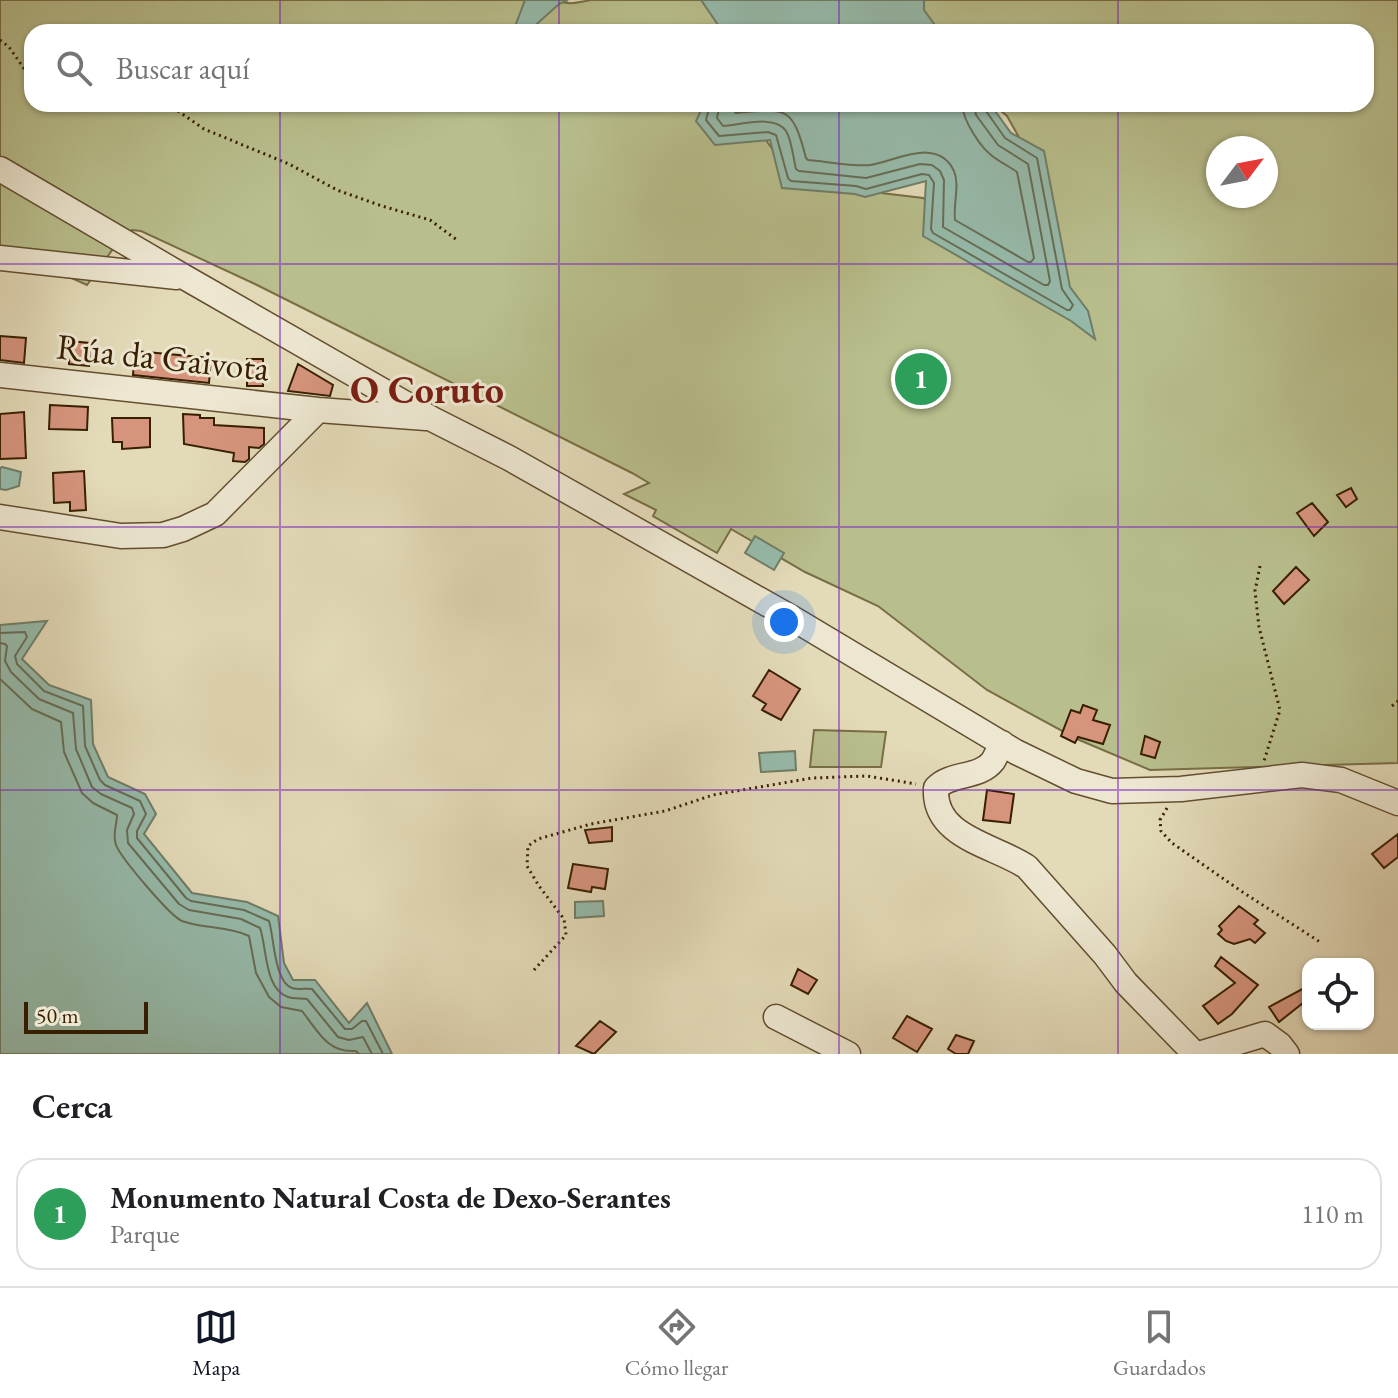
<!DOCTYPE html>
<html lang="es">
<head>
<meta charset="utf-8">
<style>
  :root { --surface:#fff; --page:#f2f2f2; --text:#202124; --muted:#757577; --line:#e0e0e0; --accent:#111827 }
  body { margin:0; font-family:"EB Garamond",serif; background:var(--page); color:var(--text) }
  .controls { position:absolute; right:24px; bottom:24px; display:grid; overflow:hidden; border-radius:16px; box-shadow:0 2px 6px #0004 }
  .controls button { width:72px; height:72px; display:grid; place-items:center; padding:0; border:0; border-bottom:2px solid var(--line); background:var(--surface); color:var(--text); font:40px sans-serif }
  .compass { position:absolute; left:1206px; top:136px; width:72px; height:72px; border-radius:50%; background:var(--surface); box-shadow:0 2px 6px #0004; rotate:58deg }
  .scale { position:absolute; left:24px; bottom:20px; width:124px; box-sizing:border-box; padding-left:8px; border:4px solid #381f01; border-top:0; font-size:22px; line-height:28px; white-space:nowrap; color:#381f01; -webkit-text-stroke:6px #ede7d1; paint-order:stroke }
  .you { position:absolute; left:784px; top:622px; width:28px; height:28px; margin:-20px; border:6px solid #fff; border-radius:50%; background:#1a73e8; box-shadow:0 0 0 12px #1a73e833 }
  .badge { display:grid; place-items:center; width:52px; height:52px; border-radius:50%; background:var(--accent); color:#fff; font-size:26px; font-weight:700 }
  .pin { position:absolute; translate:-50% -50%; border:4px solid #fff; box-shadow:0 2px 8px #0006 }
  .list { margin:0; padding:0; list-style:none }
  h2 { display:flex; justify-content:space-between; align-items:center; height:104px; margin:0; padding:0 32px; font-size:34px }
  h2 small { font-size:26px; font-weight:400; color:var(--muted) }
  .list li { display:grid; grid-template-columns:52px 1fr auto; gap:24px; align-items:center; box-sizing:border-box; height:112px; margin:0 16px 16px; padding:0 16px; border:2px solid var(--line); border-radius:24px }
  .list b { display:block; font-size:30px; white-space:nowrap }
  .list p { margin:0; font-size:26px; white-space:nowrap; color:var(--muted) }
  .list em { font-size:26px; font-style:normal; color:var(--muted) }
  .icon { flex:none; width:44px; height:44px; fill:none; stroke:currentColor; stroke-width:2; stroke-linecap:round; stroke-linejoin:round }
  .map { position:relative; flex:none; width:1398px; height:1054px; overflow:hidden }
  .search { position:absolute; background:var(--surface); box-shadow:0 2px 6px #0004; left:24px; right:24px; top:24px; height:88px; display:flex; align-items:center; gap:20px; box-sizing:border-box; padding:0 28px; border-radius:24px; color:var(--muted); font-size:30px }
  .sheet { height:232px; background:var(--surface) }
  nav { display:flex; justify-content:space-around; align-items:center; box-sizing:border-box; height:112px; border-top:2px solid var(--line); background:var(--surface); font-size:22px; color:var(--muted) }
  nav a { display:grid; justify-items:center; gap:4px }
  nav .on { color:var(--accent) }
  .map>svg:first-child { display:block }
  .green { fill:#b8be8c; stroke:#786e46; stroke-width:2; fill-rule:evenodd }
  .water { fill:#96bbab; stroke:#707d67; stroke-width:2 }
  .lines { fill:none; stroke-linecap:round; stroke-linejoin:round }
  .shore { stroke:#676d56; stroke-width:2 }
  .building { fill:#d6947d; stroke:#381f01; stroke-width:2 }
  .minor-casing { stroke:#634e2f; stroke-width:27 }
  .path { stroke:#381f01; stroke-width:3; stroke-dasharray:2 4; stroke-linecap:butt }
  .minor { stroke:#ede7d1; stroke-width:24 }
  .grid { fill:none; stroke:#7b2cbf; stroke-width:2; stroke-opacity:0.55 }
  .labels { text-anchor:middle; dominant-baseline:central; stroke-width:6; stroke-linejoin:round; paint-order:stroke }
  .street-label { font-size:36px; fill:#381f01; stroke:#ede7d1 }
  .neighbourhood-label { font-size:38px; font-weight:bold; fill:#7a1f14; stroke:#ede7d1 }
</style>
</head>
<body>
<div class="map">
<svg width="1398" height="1054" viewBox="0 0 1398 1054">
  <rect width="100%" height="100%" fill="#e3dab8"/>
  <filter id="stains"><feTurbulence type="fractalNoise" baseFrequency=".0025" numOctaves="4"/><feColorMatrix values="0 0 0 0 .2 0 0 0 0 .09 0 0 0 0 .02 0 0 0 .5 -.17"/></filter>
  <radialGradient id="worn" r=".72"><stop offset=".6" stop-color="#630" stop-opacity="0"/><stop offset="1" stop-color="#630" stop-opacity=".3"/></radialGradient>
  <path class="green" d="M0,0H558C569,6 579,2 591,0H711L732,32H32V104H751L754,124L793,177L839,188L923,198L969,237L1042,178L1007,116L993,104H1366V32H939L930,19L898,0H1398V763L1150,770L1077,739L987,690L878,606L805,572L731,529L717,553L653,516L656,510L624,494L649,483L632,473L255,284L141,231L132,230L123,235L87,285L0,246ZM1218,148H1266V196H1218Z
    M814,730L886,732L881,767H810Z"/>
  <path class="water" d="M525,0H568L559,4L529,31L513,32Z
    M701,0H924V10L940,32H723Z
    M704,104H990L1011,133L1044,151L1070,287L1088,311L1095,339L1071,321L923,236L926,181L865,197L855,194L782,188L770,140L715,145L696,121Z
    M2,467L21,472L19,486L6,490L0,489V468Z
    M755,536L784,553L774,570L745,553Z
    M47,621L22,659L49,685L91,700L93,744L108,777L145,794L156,814L144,834L192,893L247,902L278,916L284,963L293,980H315L349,1023L367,1003L392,1054H0V625Z
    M795,751L796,770L761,772L759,753Z
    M603,901L604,916L575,918V902Z"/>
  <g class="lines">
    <path class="shore" d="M710,104L706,120L719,136L768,132L776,135L788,178L791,181L856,186L866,189L922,174L929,175L934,183L931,229L933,233L1067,310H1070L1073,305L1062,289L1037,158L1005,138L986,111L985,104
      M720,104L717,118L723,126C740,125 775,114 786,131C792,141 793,157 796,169L799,171L866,178L920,164L932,165L940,171L944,180L943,227L1044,285H1048L1050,281L1028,164L998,145L976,115L974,104
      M732,104L733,110L736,113C786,109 792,104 806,158L808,160C823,161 857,167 870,165C896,161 938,136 954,171C960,186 953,204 955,220L1028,262H1031L1034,258L1017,172C1010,167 1002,163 995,158C981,149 963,121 962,104
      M0,633L25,632L27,637L15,656L17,664L44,691L83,706L85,746L100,780L105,785L140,801L146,814L137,831V838L186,898L191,901L244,910L269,921C274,936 274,982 292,988C298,990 306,988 312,989L345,1029H352L362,1021H366L383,1054
      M0,643L5,644L7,646L5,661L11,672L39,699L73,713L76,749L92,787L101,794L132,808L134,814L127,830L128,843L179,904L189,910L241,919L260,928C267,947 264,989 288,997C294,999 301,998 307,999L338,1037L349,1040L363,1037L372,1054
      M0,679L32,709L61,722L64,752L82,793L93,803L117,815C117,825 112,834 116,845C121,858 170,916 182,921C204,929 228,926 249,936L256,973L269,997L281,1007L302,1011C318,1031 327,1053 356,1051L359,1054"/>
  </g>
  <path class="building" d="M0,336L26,338L24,363L0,360Z
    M69,341L90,343L89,366L69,364Z
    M135,351L211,358L209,383L133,375Z
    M247,359H263V386H247Z
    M298,364L333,385L330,396L288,391Z
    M50,405L88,407L87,430L49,429Z
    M24,412L26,458L0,459V414Z
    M183,414L200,415V418H214V425L264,428V444L259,448L249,447V459L245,462L233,461L234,453L184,444Z
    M112,418H150V447L122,449V442H113Z
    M84,471L86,510L70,511V502L54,503L53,473Z
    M1351,488L1357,499L1346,507L1337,495Z
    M1312,503L1328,522L1314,536L1297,513Z
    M1296,567L1309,580L1284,604L1273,591Z
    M769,670L800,689L781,720L762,710L766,704L753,696Z
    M1083,705L1097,710L1093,720L1110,725L1103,744L1078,737L1075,743L1061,736L1071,710L1080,713Z
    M1145,736L1160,742L1155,758L1141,754Z
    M987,790L1014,794L1010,823L983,820Z
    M612,827V841L589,843L585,830Z
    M1398,834V857L1384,868L1372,854Z
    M573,864L608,869L605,889L592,887L591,892L568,888Z
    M1239,906L1258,920L1254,924L1265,933L1255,943L1250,939L1234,944L1226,941L1218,934L1222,930L1219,926Z
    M1221,957L1258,985L1232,1014L1218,1024L1203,1006L1235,983L1215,966Z
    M798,969L817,980L808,994L791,985Z
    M1308,986V999L1279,1022L1269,1007Z
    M907,1016L932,1029L917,1052L893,1038Z
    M600,1021L616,1032L594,1054L576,1046Z
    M956,1035L974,1041L968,1054H956L948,1049Z"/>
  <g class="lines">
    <g class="minor-casing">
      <path id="minor" d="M0,169L186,278L432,419L509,458L792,618L1016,752L1076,781L1112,791L1181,789L1302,775L1341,780L1398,803
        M0,258L177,277
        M0,375L318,410L426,418
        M0,517L121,536L163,535L183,529L215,514L318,410
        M1002,743C999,749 996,756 993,761C979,779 951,772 936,788C933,838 995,845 1027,867L1105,955L1126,983L1195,1054
        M776,1017L848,1054
        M1199,1054L1265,1034L1280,1045L1287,1054"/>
    </g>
    <path class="path" d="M0,40L9,47L32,80
      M168,104L204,129L289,164L337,190L382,206L430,220L457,240
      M1260,566L1255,591L1259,627L1280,710L1264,761
      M1392,706L1398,701
      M1167,808L1160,820L1161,831L1172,843L1241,891L1320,942
      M534,970L566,935L564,919L539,886L527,866L528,846L538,839L591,824L665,811L713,795L812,778L867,776L916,784"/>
    <use href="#minor" class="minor"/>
  </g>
  <path class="grid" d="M280,0V32M559,0V32M839,0V32M1118,0V32M280,104V1054M559,104V1054M839,104V1054M1118,104V1054M0,264H1398M0,527H1398M0,790H1398"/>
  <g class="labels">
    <g class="street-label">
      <text transform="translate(163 357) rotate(6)">Rúa da Gaivota</text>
    </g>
    <g class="neighbourhood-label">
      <text x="427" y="389">O Coruto</text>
    </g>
  </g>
  <rect width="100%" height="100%" filter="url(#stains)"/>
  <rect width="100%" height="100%" fill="url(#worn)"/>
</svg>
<div class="controls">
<button><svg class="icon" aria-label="locate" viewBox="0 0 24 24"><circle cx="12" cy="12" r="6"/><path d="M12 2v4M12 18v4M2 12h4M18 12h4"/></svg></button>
</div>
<svg class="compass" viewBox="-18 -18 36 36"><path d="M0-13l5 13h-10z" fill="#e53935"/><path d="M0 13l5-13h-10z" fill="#757577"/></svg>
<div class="scale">50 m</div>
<div class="you"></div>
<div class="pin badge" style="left:921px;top:379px;background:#2e9e5b">1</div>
<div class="search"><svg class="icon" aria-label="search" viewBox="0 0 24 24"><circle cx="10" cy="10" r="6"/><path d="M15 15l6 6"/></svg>Buscar aquí</div>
</div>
<section class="sheet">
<h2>Cerca<small></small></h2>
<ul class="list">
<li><span class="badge" style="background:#2e9e5b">1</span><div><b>Monumento Natural Costa de Dexo-Serantes</b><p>Parque</p></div><em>110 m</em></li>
</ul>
</section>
<nav>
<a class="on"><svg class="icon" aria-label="map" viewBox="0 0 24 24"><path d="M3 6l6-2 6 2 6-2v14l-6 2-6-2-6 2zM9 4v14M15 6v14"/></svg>Mapa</a>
<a><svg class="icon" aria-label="directions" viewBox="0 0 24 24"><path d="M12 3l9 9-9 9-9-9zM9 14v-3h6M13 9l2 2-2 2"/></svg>Cómo llegar</a>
<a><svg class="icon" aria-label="saved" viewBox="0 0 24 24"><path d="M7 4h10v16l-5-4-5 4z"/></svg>Guardados</a>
</nav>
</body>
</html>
